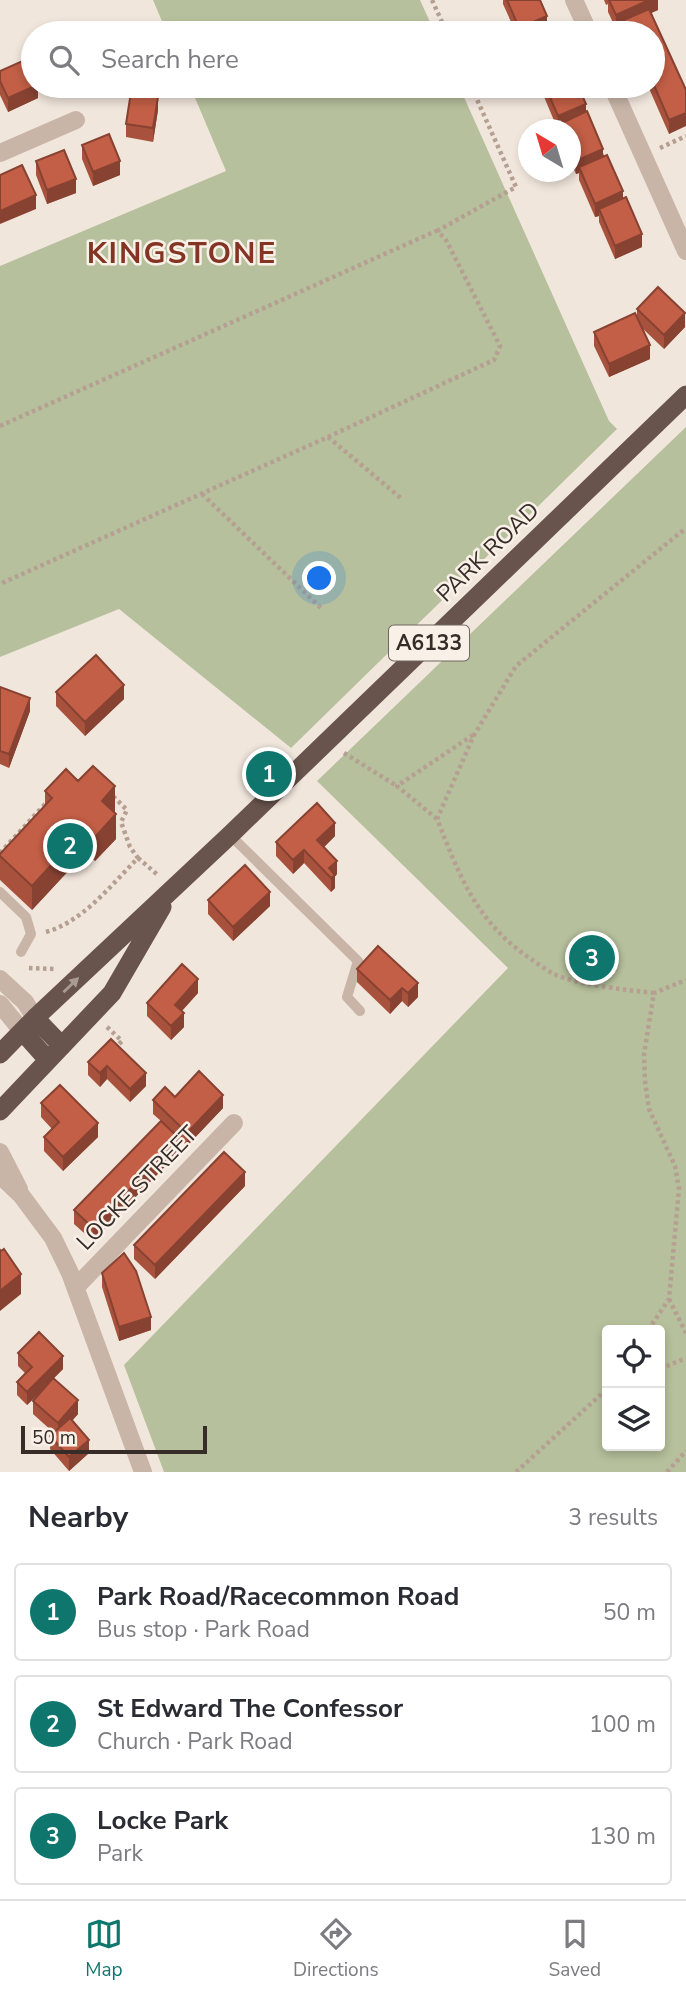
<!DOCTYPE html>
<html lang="en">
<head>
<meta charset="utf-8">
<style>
  :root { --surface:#fff; --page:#f7f7f7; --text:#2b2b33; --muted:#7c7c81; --line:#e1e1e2; --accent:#0f766e }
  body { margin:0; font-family:"Nunito Sans",sans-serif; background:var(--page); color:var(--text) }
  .controls { position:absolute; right:21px; bottom:21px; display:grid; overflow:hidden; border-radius:7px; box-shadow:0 4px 10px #0003 }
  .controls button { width:63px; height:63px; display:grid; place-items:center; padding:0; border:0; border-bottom:2px solid var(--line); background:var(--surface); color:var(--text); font:35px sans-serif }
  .compass { position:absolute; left:518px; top:119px; width:63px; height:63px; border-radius:50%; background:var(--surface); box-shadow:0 4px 10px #0003; rotate:322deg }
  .scale { position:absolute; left:21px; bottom:18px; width:186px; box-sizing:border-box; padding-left:7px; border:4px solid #362c28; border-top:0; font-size:19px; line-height:24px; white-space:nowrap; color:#362c28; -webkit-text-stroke:5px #f9f0e8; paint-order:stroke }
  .you { position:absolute; left:320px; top:579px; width:24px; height:24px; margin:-18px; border:5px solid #fff; border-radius:50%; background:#1a73e8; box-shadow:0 0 0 10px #1a73e833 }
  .badge { display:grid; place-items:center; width:46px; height:46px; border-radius:50%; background:var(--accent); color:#fff; font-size:23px; font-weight:700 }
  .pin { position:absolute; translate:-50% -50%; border:4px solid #fff; box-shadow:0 2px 7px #0006 }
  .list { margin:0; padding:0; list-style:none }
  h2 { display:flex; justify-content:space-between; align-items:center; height:91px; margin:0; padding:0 28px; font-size:30px }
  h2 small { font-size:23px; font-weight:400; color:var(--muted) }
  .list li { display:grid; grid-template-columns:46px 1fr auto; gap:21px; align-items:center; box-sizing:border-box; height:98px; margin:0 14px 14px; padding:0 14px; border:2px solid var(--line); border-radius:7px }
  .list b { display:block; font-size:26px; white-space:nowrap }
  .list p { margin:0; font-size:23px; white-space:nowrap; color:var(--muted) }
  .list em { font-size:23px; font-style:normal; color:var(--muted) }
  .icon { flex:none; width:38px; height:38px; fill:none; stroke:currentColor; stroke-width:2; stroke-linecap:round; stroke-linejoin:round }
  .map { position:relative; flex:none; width:686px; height:1472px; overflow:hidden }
  .search { position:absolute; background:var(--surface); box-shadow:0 4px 10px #0003; left:21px; right:21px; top:21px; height:77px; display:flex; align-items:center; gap:18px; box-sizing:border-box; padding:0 24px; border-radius:38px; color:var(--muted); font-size:26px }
  .sheet { height:427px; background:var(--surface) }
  nav { display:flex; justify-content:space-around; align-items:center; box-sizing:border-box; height:98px; border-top:2px solid var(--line); background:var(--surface); font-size:19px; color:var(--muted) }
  nav a { display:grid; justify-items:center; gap:4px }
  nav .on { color:var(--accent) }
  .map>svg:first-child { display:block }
  .green { fill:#b6c09c; fill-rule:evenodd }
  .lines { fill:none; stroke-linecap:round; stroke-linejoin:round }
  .path { stroke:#b59f92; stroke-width:4.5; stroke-dasharray:3.5 3.5; stroke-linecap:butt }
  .service { stroke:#c9b5a8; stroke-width:10 }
  .minor { stroke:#c9b5a8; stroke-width:18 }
  .tertiary { stroke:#c9b5a8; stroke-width:18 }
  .trunk { stroke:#68544c; stroke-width:19 }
  .wall { fill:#a8523d }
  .shaded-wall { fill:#884232 }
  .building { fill:#c35f47; stroke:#884232; stroke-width:2 }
  .oneway { fill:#a99a92 }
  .labels { text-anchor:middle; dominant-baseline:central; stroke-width:5; stroke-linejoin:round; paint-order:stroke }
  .shield { fill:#f9f0e8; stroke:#706762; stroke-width:2 }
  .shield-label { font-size:21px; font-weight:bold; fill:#362c28 }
  .street-label { font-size:23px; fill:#362c28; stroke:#f9f0e8 }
  .district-label { font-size:30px; font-weight:bold; letter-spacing:2px; fill:#833422; stroke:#f9f0e8 }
</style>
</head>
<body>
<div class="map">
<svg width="686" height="1472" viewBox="0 0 686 1472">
  <rect width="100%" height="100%" fill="#f1e6dc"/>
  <path class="green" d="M153,0H420L435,33H167Z
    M190,86H459L609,421L617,429L291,748L119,609L0,657V266L226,171Z
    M686,427V1472H164L124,1365L508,968L317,781ZM607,1330H660V1446H607Z"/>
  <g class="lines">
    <path class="path" d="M432,0L447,33
      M660,148L686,136
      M437,231L516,187L471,86
      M0,426L436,231L445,238L500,346L494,360L328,437L0,584
      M328,437L402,499
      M202,494L322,609
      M344,753L397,786
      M437,819L397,786L473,735
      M0,853L47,802
      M138,858L159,876
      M46,932C84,921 111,885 138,858L130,847L121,822L127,810L113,796
      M29,968L55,969
      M654,993C627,990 577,985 554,974C546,970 538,964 531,959C477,923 460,877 437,819L474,735L516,666L686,528
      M107,1027L122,1041L115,1048
      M669,1299L686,1333
      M648,1330L669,1299L679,1189L675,1166L649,1109L645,1081L644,1054L654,993L686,980
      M660,1369L686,1358
      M516,1472L607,1389
      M667,1472L686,1451"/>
    <path class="service" d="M230,835L358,961L347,997L360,1011
      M0,892L26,917L31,934L21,952"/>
    <path class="minor" d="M574,0L589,33
      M612,86L686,251
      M0,153L76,120
      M0,1152L19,1189
      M0,1175L21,1195L53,1238L70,1273L143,1472
      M76,1287L234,1123"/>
    <path class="tertiary" d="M0,979L25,1002L35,1018
      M0,1004L22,1031"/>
    <path class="trunk" d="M35,1018L62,1046
      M22,1031L48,1060
      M0,1054L35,1018L230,835L686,395
      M0,1111L112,993L162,907"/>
  </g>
  <path class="wall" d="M503,0H540L547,25L554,33H516L503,4Z
    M604,0H658V10L651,13L686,90L669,134L648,86H653V33H624V25L616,29L608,12V4L606,5Z
    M0,71L38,86V98L8,112L0,95Z
    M542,86H578L586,112L642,247L615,259L599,222V216L595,217L579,180V173L576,174L570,161V130H558L542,92Z
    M158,110L153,142L126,137V124Z
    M82,145L120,175L93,186L82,159Z
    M36,161L76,193L47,204L36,175Z
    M637,309L685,327L664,349L641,327L650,359L609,377L594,346V332L637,317Z
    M0,687L30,711L9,768L0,764Z
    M56,692L124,699L85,736L56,706Z
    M78,781L115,811L114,812L116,839L95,861L85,853L32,910L0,880V854L45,806V791Z
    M335,836L324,847L337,874L335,876V888L331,892L304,863L293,874L276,856V842Z
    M208,900L270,906L233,941L208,914Z
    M378,946L418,997L408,1007L402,1001L390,1014L357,982V969Z
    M198,993L182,1011L184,1027L171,1040L147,1016V1003Z
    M111,1039L146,1086L130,1102L107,1079L100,1087L88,1075V1062Z
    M175,1097L223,1108L187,1146L179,1138V1152L93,1241L74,1224V1210L161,1121L153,1114V1100Z
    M41,1103L98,1137L63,1171L44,1151V1137L52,1129L41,1117Z
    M245,1186L155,1279L134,1259V1245Z
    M102,1273L151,1330L119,1341L102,1287Z
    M18,1353L63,1369L54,1378L78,1414L72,1421L89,1453L69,1471L50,1449V1436L53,1432L33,1414V1401L44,1389L27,1405L17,1395V1382L25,1373L18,1366Z"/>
  <path class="shaded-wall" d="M649,0H658V10L626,24L624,20V25L616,29V15Z
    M547,16V29L538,33H519V28Z
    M35,86H38V98L8,112V98Z
    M158,97V110L153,142V128Z
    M586,104V117L560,124V129L558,130V116Z
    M686,113V126L669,134V120Z
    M603,149V162L579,167V173L576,174V161Z
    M120,161V175L93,186V172Z
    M76,179V193L47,204V190Z
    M623,191V205L599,209V216L595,217V204Z
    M36,195V209L0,224V211Z
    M642,234V247L615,259V246Z
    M685,313V327L664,349V335Z
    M650,345V359L609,377V364Z
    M124,685V699L85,736V722Z
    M30,698V711L9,768V754Z
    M115,786V811L102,825V801Z
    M116,814V839L95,861V837Z
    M335,823V836L317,854V840Z
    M85,828V853L32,910V886Z
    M304,850V863L293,874V860Z
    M337,861V874L335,876V888L331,892V878L329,868Z
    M270,892V906L233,941V927Z
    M198,979V993L175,1018V1005Z
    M418,983V997L408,1007V993Z
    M402,988V1001L390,1014V1000Z
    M184,1013V1027L171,1040V1026Z
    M107,1066V1079L100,1087V1073Z
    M146,1073V1086L130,1102V1089Z
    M223,1095V1108L187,1146V1133Z
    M98,1123V1137L63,1171V1157Z
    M179,1138V1152L93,1241V1228Z
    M245,1172V1186L155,1279V1265Z
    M21,1274V1294L0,1311V1291Z
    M151,1317V1330L119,1341V1327Z
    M63,1356V1369L27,1405V1392Z
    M78,1400V1414L58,1436V1423Z
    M89,1440V1453L69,1471V1457Z"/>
  <path class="building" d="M507,0H540L547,16L519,28Z
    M609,0H649L616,15Z
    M649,9L686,90V113L669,120L653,83V33H630L624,20Z
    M550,23L554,33H527Z
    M111,28L118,33H107Z
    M27,59L33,73V86H35L8,98L0,81V71Z
    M545,86H578L586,104L558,116Z
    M131,92L158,97L153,128L126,124Z
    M587,111L603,149L576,161L570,148V130H563L560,124Z
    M109,134L120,161L93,172L82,145Z
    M64,150L76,179L47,190L36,161Z
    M607,155L623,191L595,204L579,167Z
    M22,165L36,195L0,211V175Z
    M626,197L642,234L615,246L599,209Z
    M658,287L685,313L664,335L637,309Z
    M635,313L650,345L609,364L594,332Z
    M96,655L124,685L85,722L56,692Z
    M0,687L30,698L9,754L0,751Z
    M93,766L115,786L102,801L116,814L95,837L85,828L32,886L0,856V854L52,798L45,791L66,769L78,781Z
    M317,803L335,823L317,840L337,861L329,868L335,875L331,878L304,850L293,860L276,842Z
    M245,865L270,892L233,927L208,900Z
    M378,946L418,983L408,993L402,988L390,1000L357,969Z
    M182,964L198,979L175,1005L184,1013L171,1026L147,1003Z
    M111,1039L146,1073L130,1089L107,1066L100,1073L88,1062Z
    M199,1071L223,1095L187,1133L153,1100L165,1087L175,1097Z
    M60,1085L98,1123L63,1157L44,1137L59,1122L41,1103Z
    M161,1121L179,1138L93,1228L74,1210Z
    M224,1152L245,1172L155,1265L134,1245Z
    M4,1249L21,1274L0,1291V1250L1,1251Z
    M124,1253L136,1271L151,1317L119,1327L102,1273Z
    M39,1332L63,1356L27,1392L17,1382L32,1367L18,1353Z
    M53,1378L78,1400L58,1423L33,1401Z
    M70,1418L89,1440L69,1457L50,1436Z"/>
  <defs><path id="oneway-solid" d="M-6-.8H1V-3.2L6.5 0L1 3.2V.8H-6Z" transform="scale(1.75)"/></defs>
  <use class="oneway" href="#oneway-solid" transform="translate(71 985) rotate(-44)"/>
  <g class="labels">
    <rect class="shield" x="389" y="625.5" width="80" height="35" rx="5"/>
    <g class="shield-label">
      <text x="429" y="643">A6133</text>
    </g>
    <g class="street-label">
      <text transform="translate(488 552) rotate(-44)">PARK ROAD</text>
      <text transform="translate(137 1188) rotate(-46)">LOCKE STREET</text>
    </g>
    <g class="district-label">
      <text x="182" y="253">KINGSTONE</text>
    </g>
  </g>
</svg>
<div class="controls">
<button><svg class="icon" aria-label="locate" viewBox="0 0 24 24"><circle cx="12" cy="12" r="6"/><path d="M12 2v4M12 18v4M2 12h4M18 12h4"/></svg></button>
<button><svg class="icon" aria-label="layers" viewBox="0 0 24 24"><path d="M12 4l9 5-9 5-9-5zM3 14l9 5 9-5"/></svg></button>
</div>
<svg class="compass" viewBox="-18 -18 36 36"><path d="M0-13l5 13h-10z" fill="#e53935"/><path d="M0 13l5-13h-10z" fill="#7c7c81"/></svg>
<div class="scale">50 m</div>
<div class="you"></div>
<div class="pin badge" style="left:269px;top:774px">1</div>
<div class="pin badge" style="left:70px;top:846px">2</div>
<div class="pin badge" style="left:592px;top:958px">3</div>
<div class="search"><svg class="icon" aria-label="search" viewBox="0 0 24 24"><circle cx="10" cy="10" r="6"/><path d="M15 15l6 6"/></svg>Search here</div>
</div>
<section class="sheet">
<h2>Nearby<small>3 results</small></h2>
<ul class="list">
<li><span class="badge">1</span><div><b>Park Road/Racecommon Road</b><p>Bus stop · Park Road</p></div><em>50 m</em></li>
<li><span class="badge">2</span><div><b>St Edward The Confessor</b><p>Church · Park Road</p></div><em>100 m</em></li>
<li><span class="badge">3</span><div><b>Locke Park</b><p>Park</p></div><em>130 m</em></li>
</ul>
</section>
<nav>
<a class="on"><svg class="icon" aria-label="map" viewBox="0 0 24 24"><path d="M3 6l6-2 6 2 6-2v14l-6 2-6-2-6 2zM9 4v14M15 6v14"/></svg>Map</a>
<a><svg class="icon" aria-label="directions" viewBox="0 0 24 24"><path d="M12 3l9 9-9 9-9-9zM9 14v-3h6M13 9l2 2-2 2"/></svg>Directions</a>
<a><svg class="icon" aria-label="saved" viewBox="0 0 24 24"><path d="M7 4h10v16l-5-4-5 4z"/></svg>Saved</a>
</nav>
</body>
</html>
